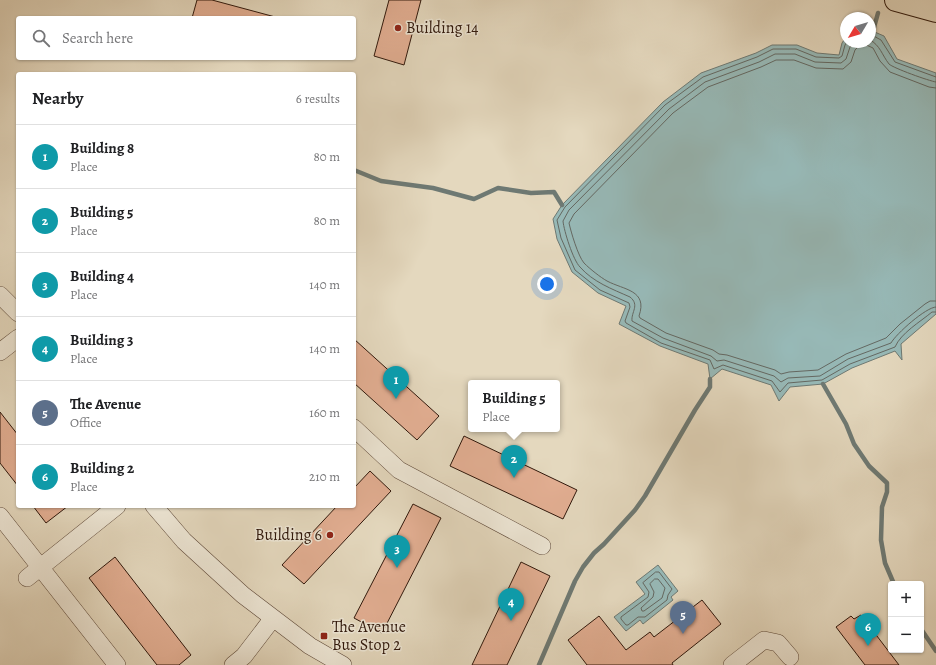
<!DOCTYPE html>
<html lang="en">
<head>
<meta charset="utf-8">
<style>
  :root { --surface:#fff; --page:#f2f2f2; --text:#202124; --muted:#757577; --line:#e0e0e0; --accent:#2563eb }
  body { margin:0; font-family:Alegreya,serif; background:var(--page); color:var(--text) }
  .controls { position:absolute; right:12px; bottom:12px; display:grid; overflow:hidden; border-radius:4px; box-shadow:0 1px 3px #0004 }
  .controls button { width:36px; height:36px; display:grid; place-items:center; padding:0; border:0; border-bottom:1px solid var(--line); background:var(--surface); color:var(--text); font:20px sans-serif }
  .compass { position:absolute; left:840px; top:12px; width:36px; height:36px; border-radius:50%; background:var(--surface); box-shadow:0 1px 3px #0004; rotate:232deg }
  .you { position:absolute; left:547px; top:284px; width:14px; height:14px; margin:-10px; border:3px solid #fff; border-radius:50%; background:#1a73e8; box-shadow:0 0 0 6px #1a73e833 }
  .badge { display:grid; place-items:center; width:26px; height:26px; border-radius:50%; background:var(--accent); color:#fff; font-size:13px; font-weight:700 }
  .pin { position:absolute; translate:-50% -33px; filter:drop-shadow(0 1px 2px #0008) }
  .pin::after { content:''; position:absolute; top:21px; width:14px; height:12px; background:inherit; clip-path:polygon(0 0,100% 0,50% 100%) }
  .popup { position:absolute; left:468px; top:380px; width:92px; height:52px; box-sizing:border-box; display:grid; place-content:center; border-radius:4px; background:var(--surface); filter:drop-shadow(0 1px 3px #0005); font-size:13px; white-space:nowrap; color:var(--muted) }
  .popup b { font-size:15px; color:var(--text) }
  .popup::after { content:''; position:absolute; left:50%; top:100%; margin-left:-8px; border:8px solid transparent; border-top-color:var(--surface) }
  .list { margin:0; padding:0; list-style:none }
  h2 { display:flex; justify-content:space-between; align-items:center; height:52px; margin:0; padding:0 16px; font-size:17px }
  h2 small { font-size:13px; font-weight:400; color:var(--muted) }
  .list li { display:grid; grid-template-columns:26px 1fr auto; gap:12px; align-items:center; box-sizing:border-box; height:64px; padding:0 16px; border-top:1px solid var(--line) }
  .list b { display:block; font-size:15px; white-space:nowrap }
  .list p { margin:0; font-size:13px; white-space:nowrap; color:var(--muted) }
  .list em { font-size:13px; font-style:normal; color:var(--muted) }
  .icon { flex:none; width:22px; height:22px; fill:none; stroke:currentColor; stroke-width:2; stroke-linecap:round; stroke-linejoin:round }
  .map { position:relative; flex:none; width:936px; height:665px; overflow:hidden }
  .search { position:absolute; background:var(--surface); box-shadow:0 1px 3px #0004; left:16px; top:16px; width:340px; height:44px; display:flex; align-items:center; gap:10px; box-sizing:border-box; padding:0 14px; border-radius:4px; color:var(--muted); font-size:15px }
  .panel { position:absolute; background:var(--surface); box-shadow:0 1px 3px #0004; left:16px; top:72px; width:340px; height:436px; border-radius:4px }
  .map>svg:first-child { display:block }
  .water { fill:#97b9b7; stroke:#6e7973 }
  .lines { fill:none; stroke-linecap:round; stroke-linejoin:round }
  .shore { stroke:#646862; stroke-width:1 }
  .stream { stroke:#6e7973; stroke-width:4.5 }
  .building { fill:#e2ae92; stroke:#30180c }
  .minor-casing { stroke:#5d4838; stroke-width:18 }
  .major-casing { stroke:#30180c; stroke-width:24 }
  .minor { stroke:#ede6d5; stroke-width:17 }
  .major { stroke:#e4d8be; stroke-width:22 }
  .poi-dot { fill:#8f2418; stroke:#ede6d5; stroke-width:1.5 }
  .labels { text-anchor:middle; dominant-baseline:central; stroke-width:3; stroke-linejoin:round; paint-order:stroke }
  .poi-label { font-size:16px; fill:#30180c; stroke:#ede6d5; text-anchor:start }
</style>
</head>
<body>
<div class="map">
<svg width="936" height="665" viewBox="0 0 936 665">
  <rect width="100%" height="100%" fill="#e4d8be"/>
  <filter id="stains"><feTurbulence type="fractalNoise" baseFrequency=".005" numOctaves="4"/><feColorMatrix values="0 0 0 0 .2 0 0 0 0 .09 0 0 0 0 .02 0 0 0 .5 -.17"/></filter>
  <radialGradient id="worn" r=".72"><stop offset=".6" stop-color="#630" stop-opacity="0"/><stop offset="1" stop-color="#630" stop-opacity=".3"/></radialGradient>
  <path class="water" d="M870,30L884,36L897,59L936,73V314L901,344L902,360L895,351L852,368L823,384L790,387L779,401L771,385L722,369L710,379L708,364L660,346L619,324L626,306L598,293L572,272L557,239L553,219L562,205L663,102L701,73L756,53L772,45H797L817,53L839,55L842,43L846,37V42H870Z
    M658,565L678,591L671,597L673,600L643,624L640,620L626,631L614,617L645,594L636,582Z"/>
  <g class="lines">
    <path class="shore" d="M870,34L881,40L895,62L936,77
      M870,40C880,45 882,55 889,64C893,68 929,81 936,82
      M847,42L845,45L842,56L839,58L816,57L796,49H773L757,57L703,77L665,105L565,207L557,220L561,238L575,270L600,290L629,303L630,307L625,321L626,323L661,343L710,360L714,369L723,365L772,381L780,392L788,383L822,380L850,364L895,347C901,333 920,322 932,312H936
      M854,42L850,47L846,59L841,63L815,62L795,54H775L759,62L705,82L669,109L569,210L563,221C564,231 573,260 580,267C593,282 612,289 630,297C640,305 631,312 632,321L663,338L711,356L717,361L724,360L774,376L781,382L788,378L820,376L848,359L891,343C896,334 926,307 936,307
      M936,88L929,87L890,72L880,61L873,48L862,43L855,50L851,62L843,69L816,68L794,60H776L761,67L708,87L673,113L574,214L569,223C571,232 578,256 584,263C590,269 600,277 607,281C624,290 648,290 639,316L640,318L666,333L713,350L719,354L727,355L775,370L781,374L789,372L818,370L846,354L886,338L900,324L925,304L930,301H936
      M656,572H659L672,589L668,595L667,600L645,617H638L628,625H626L621,619V617L648,597L649,592L643,583Z
      M655,579H658L665,588L662,598L644,611H642L641,608L653,597L654,592L650,584Z"/>
    <path class="stream" d="M873,31L878,13
      M354,170L381,181L433,188L474,199L498,188L531,193L554,192L562,205
      M823,384L846,424L854,444L869,466L887,483V492L882,507L881,540L885,563L894,584
      M921,629L936,651
      M539,665L575,581L583,567L594,553L604,544L635,510L645,496L695,410L710,387V379"/>
  </g>
  <path class="building" d="M197,0H212L279,18H192Z
    M389,0H421L404,65L374,56Z
    M354,339L439,416L417,440L354,383Z
    M0,412L18,435V486L0,463Z
    M464,436L577,490L563,519L450,466Z
    M370,471L391,491L304,584L282,565L337,506H354V488Z
    M413,504L441,518L382,633L354,618Z
    M33,506H68L46,523Z
    M115,557L191,655L179,665H157L89,578Z
    M521,562L550,576L507,665H472Z
    M702,600L721,624L672,663L673,665H587L568,640L599,616L626,650L650,632L654,637Z
    M861,615L899,665H865L836,627L851,616L854,619Z"/>
  <g class="lines">
    <g class="minor-casing">
      <path id="minor" d="M0,295L18,313
        M0,352L18,338
        M354,428L399,470L542,546
        M154,506L184,541L243,595L310,646L343,665
        M0,516L117,665
        M27,578L117,506
        M233,665L244,656L273,618
        M732,665L764,640L778,643L790,657"/>
    </g>
    <g class="major-casing">
      <path id="major" d="M896,0L936,11"/>
    </g>
    <use href="#minor" class="minor"/>
    <use href="#major" class="major"/>
  </g>
  <g class="poi-dot">
    <circle cx="398" cy="28" r="4"/>
    <circle cx="330" cy="535" r="4"/>
    <rect x="320" y="632" width="8" height="8" rx="2"/>
  </g>
  <g class="labels">
    <g class="poi-label">
      <text x="406" y="28">Building 14</text>
      <text x="322" y="535" text-anchor="end">Building 6</text>
      <text x="332" y="627">The Avenue<tspan x="332" dy="18">Bus Stop 2</tspan></text>
    </g>
  </g>
  <rect width="100%" height="100%" filter="url(#stains)"/>
  <rect width="100%" height="100%" fill="url(#worn)"/>
</svg>
<div class="controls">
<button>+</button>
<button>−</button>
</div>
<svg class="compass" viewBox="-18 -18 36 36"><path d="M0-13l5 13h-10z" fill="#e53935"/><path d="M0 13l5-13h-10z" fill="#757577"/></svg>
<div class="you"></div>
<div class="pin badge" style="left:396px;top:399px;background:#0f9aa8">1</div>
<div class="pin badge" style="left:514px;top:478px;background:#0f9aa8">2</div>
<div class="popup"><b>Building 5</b>Place</div>
<div class="pin badge" style="left:397px;top:568px;background:#0f9aa8">3</div>
<div class="pin badge" style="left:511px;top:621px;background:#0f9aa8">4</div>
<div class="pin badge" style="left:683px;top:634px;background:#5c6f8a">5</div>
<div class="pin badge" style="left:868px;top:646px;background:#0f9aa8">6</div>
<div class="search"><svg class="icon" aria-label="search" viewBox="0 0 24 24"><circle cx="10" cy="10" r="6"/><path d="M15 15l6 6"/></svg>Search here</div>
<section class="panel">
<h2>Nearby<small>6 results</small></h2>
<ul class="list">
<li><span class="badge" style="background:#0f9aa8">1</span><div><b>Building 8</b><p>Place</p></div><em>80 m</em></li>
<li><span class="badge" style="background:#0f9aa8">2</span><div><b>Building 5</b><p>Place</p></div><em>80 m</em></li>
<li><span class="badge" style="background:#0f9aa8">3</span><div><b>Building 4</b><p>Place</p></div><em>140 m</em></li>
<li><span class="badge" style="background:#0f9aa8">4</span><div><b>Building 3</b><p>Place</p></div><em>140 m</em></li>
<li><span class="badge" style="background:#5c6f8a">5</span><div><b>The Avenue</b><p>Office</p></div><em>160 m</em></li>
<li><span class="badge" style="background:#0f9aa8">6</span><div><b>Building 2</b><p>Place</p></div><em>210 m</em></li>
</ul>
</section>
</div>
</body>
</html>
